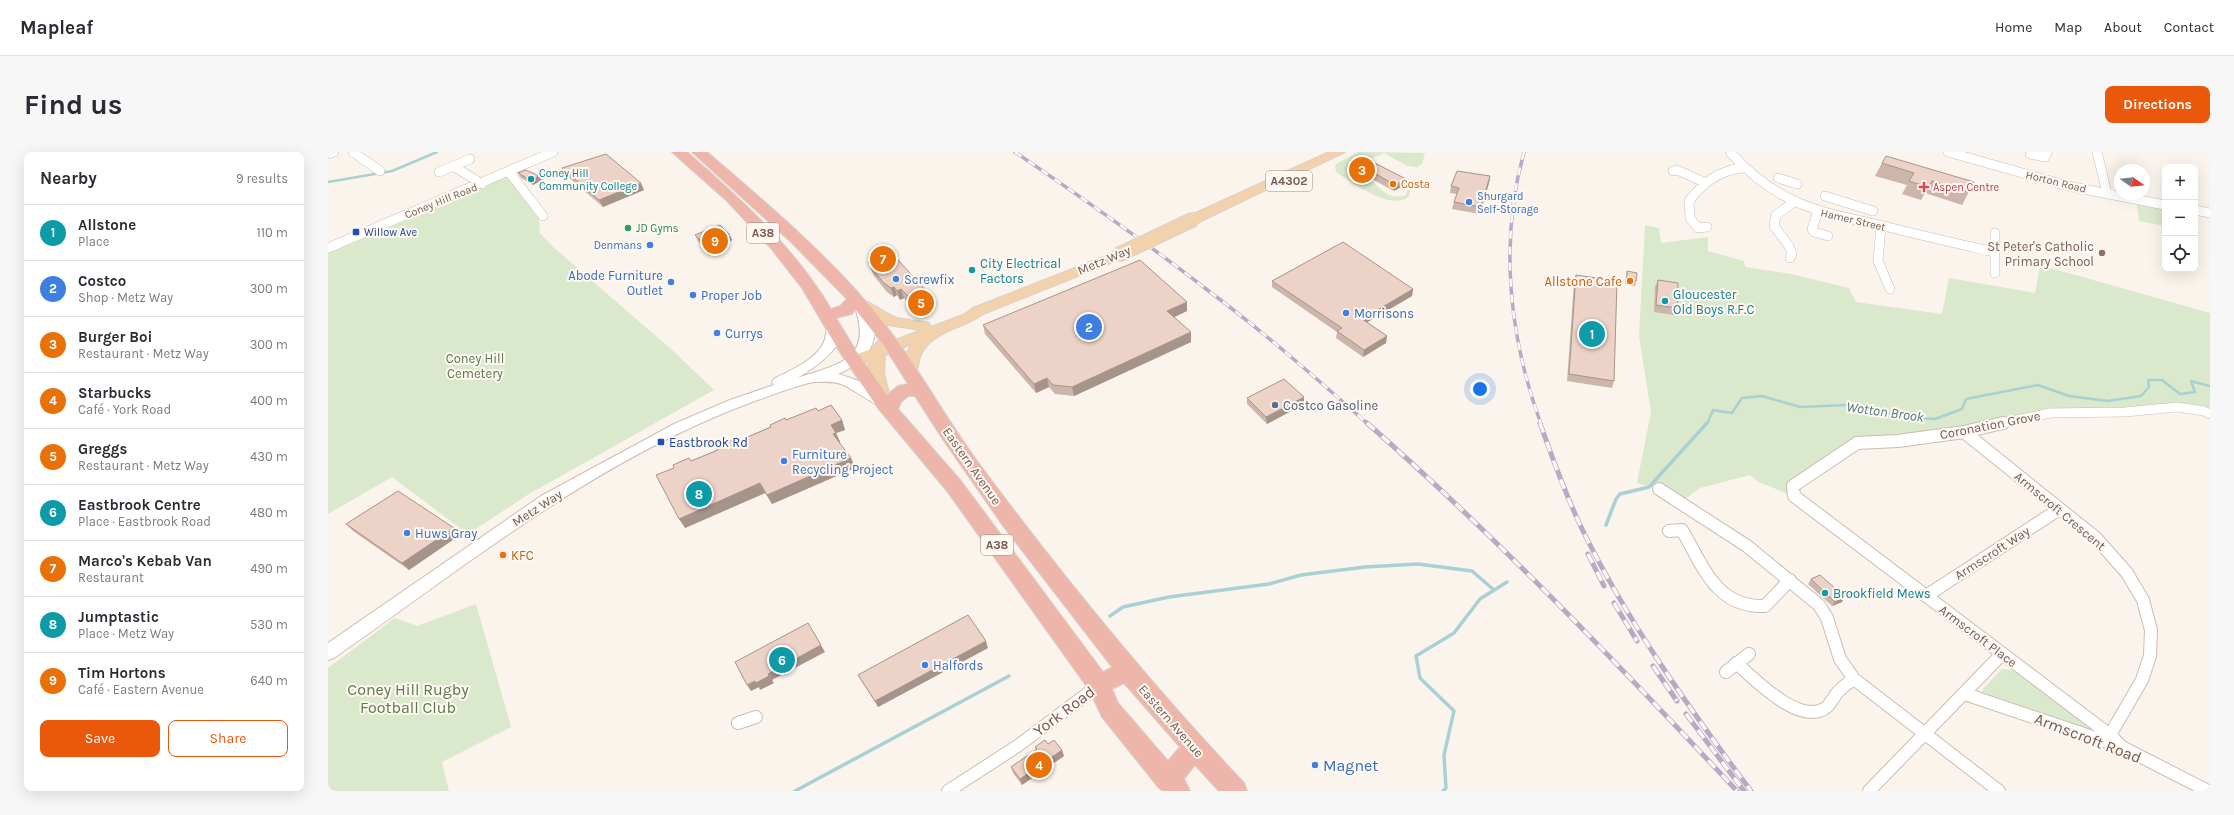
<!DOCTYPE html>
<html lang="en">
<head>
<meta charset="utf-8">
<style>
  :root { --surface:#fff; --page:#f7f7f7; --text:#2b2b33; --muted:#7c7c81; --line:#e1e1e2; --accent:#ea580c }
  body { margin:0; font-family:Karla,sans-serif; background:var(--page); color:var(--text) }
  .controls { position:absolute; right:12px; top:12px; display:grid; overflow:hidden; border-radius:8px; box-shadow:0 4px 16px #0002 }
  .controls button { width:36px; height:36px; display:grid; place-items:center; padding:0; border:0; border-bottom:1px solid var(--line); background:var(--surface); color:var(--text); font:20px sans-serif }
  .compass { position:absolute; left:1786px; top:12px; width:36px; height:36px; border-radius:50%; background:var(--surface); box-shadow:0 4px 16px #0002; rotate:104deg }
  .you { position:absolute; left:1152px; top:237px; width:14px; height:14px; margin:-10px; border:3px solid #fff; border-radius:50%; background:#1a73e8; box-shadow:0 0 0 6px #1a73e833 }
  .badge { display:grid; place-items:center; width:26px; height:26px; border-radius:50%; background:var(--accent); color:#fff; font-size:13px; font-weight:700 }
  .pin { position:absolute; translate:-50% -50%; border:2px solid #fff; box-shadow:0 1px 4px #0006 }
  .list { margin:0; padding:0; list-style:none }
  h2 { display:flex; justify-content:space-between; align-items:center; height:52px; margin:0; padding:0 16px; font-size:17px }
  h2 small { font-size:13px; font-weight:400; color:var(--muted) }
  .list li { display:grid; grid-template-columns:26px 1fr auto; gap:12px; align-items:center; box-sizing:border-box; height:56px; padding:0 16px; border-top:1px solid var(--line) }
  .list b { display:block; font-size:15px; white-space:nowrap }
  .list p { margin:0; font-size:13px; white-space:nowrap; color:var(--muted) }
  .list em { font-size:13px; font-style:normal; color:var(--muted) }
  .actions { display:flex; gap:8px; padding:12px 16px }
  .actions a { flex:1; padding:9px 0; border:1px solid var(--accent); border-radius:8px; text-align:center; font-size:14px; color:var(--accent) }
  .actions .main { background:var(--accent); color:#fff }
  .icon { flex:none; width:22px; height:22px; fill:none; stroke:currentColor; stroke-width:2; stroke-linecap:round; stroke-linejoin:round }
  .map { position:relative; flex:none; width:1882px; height:639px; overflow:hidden; border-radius:8px }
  header { display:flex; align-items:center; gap:24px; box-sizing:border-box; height:56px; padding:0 20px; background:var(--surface); border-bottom:1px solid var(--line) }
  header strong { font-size:19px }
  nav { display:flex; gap:22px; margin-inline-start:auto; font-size:14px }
  .intro { display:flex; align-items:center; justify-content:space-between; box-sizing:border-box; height:96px; padding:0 24px }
  h1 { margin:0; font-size:28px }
  .button { padding:10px 18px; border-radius:8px; background:var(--accent); color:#fff; font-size:14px; font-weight:700 }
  main { display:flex; gap:24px; padding:0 24px }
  aside { flex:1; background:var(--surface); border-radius:8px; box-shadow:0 4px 16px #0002 }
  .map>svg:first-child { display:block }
  .green { fill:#dae8cb }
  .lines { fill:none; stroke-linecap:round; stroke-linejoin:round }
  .stream-far1 { stroke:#a9d1d4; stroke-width:2.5 }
  .stream { stroke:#a9d1d4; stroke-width:3.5 }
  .street-far1-casing { stroke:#ccbcb3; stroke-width:10 }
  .street-casing { stroke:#ccbcb3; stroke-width:14 }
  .secondary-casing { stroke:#d1bdb3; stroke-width:2 }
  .primary-casing { stroke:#d8d1ce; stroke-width:2 }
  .highway-casing { stroke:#d8d1ce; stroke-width:2 }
  .street-far1 { stroke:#fff; stroke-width:9 }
  .street { stroke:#fff; stroke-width:12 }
  .secondary { fill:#fff; fill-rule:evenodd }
  .primary { fill:#f2d2ad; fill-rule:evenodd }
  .highway { fill:#eeb6aa; fill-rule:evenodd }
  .rail-far1-casing { stroke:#b6aac5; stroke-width:3.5 }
  .rail-casing { stroke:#b6aac5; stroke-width:5 }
  .rail-far1 { stroke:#fef8f3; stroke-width:2.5; stroke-dasharray:8; stroke-linecap:butt }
  .rail { stroke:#fef8f3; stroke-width:3.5; stroke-dasharray:10; stroke-linecap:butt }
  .primary-bridge-casing { stroke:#d8d1ce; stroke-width:16; stroke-linecap:butt }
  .primary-bridge { stroke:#f2d2ad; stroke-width:14 }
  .wall { fill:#ccb5ab }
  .shaded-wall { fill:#a6948b }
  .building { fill:#edd3c7; stroke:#a6948b }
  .culture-dot { fill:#0f9aa8; stroke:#fef8f3; stroke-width:1.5 }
  .food-dot { fill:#e8710a; stroke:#fef8f3; stroke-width:1.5 }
  .health-dot { fill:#e0444e; stroke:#fef8f3; stroke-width:1.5 }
  .shop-dot { fill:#3f7fe0; stroke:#fef8f3; stroke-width:1.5 }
  .leisure-dot { fill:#2e9e5b; stroke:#fef8f3; stroke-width:1.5 }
  .transit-dot { fill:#1a4fb4; stroke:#fef8f3; stroke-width:1.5 }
  .education-dot { fill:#8d6e63; stroke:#fef8f3; stroke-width:1.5 }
  .service-dot { fill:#5c6f8a; stroke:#fef8f3; stroke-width:1.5 }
  .labels { text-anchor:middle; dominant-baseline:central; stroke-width:4; stroke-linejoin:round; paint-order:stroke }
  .far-culture-label { font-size:11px; fill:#0d838f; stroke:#fef8f3; text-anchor:start }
  .far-street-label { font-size:11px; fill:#745a51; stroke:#fef8f3 }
  .far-food-label { font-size:11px; fill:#c56008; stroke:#fef8f3; text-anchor:start }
  .far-health-label { font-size:11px; fill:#be3a42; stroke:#fef8f3; text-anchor:start }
  .far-shop-label { font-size:11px; fill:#366cbe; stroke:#fef8f3; text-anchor:start }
  .far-leisure-label { font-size:11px; fill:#27864d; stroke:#fef8f3; text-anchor:start }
  .far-transit-label { font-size:11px; fill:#164399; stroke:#fef8f3; text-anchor:start }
  .shield { fill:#fef8f3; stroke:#9d8982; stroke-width:1 }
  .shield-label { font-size:12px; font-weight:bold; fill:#745a51 }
  .education-label { font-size:13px; fill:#785e54; stroke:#fef8f3; text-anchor:end }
  .street-label { font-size:13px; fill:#745a51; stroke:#fef8f3 }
  .culture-label { font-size:13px; fill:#0d838f; stroke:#fef8f3; text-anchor:start }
  .shop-label { font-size:13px; fill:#366cbe; stroke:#fef8f3; text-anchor:start }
  .food-label { font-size:13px; fill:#c56008; stroke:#fef8f3; text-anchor:end }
  .park-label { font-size:13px; fill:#5c784a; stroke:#fef8f3 }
  .service-label { font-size:13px; fill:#4e5e75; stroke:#fef8f3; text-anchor:start }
  .transit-label { font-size:13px; fill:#164399; stroke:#fef8f3; text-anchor:start }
  .water-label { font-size:14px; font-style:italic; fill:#497a7e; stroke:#fef8f3 }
  .near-park-label { font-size:16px; fill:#5c784a; stroke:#fef8f3 }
  .near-street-label { font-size:16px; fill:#745a51; stroke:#fef8f3 }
  .near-shop-label { font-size:16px; fill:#366cbe; stroke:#fef8f3; text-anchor:start }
</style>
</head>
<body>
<header>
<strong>Mapleaf</strong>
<nav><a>Home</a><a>Map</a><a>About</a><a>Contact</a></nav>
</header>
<div class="intro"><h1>Find us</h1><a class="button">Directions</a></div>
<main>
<aside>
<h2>Nearby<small>9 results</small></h2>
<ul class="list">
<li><span class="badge" style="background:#0f9aa8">1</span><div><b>Allstone</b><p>Place</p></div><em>110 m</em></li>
<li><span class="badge" style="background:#3f7fe0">2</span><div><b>Costco</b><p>Shop · Metz Way</p></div><em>300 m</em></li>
<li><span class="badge" style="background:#e8710a">3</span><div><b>Burger Boi</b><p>Restaurant · Metz Way</p></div><em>300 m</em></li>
<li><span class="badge" style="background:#e8710a">4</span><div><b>Starbucks</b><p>Café · York Road</p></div><em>400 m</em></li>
<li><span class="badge" style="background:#e8710a">5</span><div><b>Greggs</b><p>Restaurant · Metz Way</p></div><em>430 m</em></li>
<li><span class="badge" style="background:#0f9aa8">6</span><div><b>Eastbrook Centre</b><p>Place · Eastbrook Road</p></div><em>480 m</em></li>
<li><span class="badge" style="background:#e8710a">7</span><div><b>Marco's Kebab Van</b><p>Restaurant</p></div><em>490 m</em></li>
<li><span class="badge" style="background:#0f9aa8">8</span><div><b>Jumptastic</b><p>Place · Metz Way</p></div><em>530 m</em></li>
<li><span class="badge" style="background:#e8710a">9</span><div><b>Tim Hortons</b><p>Café · Eastern Avenue</p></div><em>640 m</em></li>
</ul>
<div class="actions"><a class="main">Save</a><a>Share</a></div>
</aside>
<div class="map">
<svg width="1882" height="639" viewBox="0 0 1882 639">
  <rect width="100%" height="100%" fill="#fbf4ec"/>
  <path class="green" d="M1030,0L1097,1L1094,12L1089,15L1079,14L1056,1L1021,18C1028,23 1037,25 1043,29C1054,36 1059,49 1078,43L1081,33H1085L1080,45C1062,59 1026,31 1009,21L1007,16L1008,12Z
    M178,25L211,67L212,81L224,94L344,198L386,238L201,342L140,382L64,325L0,362V98Z
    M1809,53L1837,57V74L1811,69Z
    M1317,73L1331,76L1333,91L1380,85V99L1416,109L1417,115L1463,122L1521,136L1528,150L1614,162L1621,126L1707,141L1712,113L1882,161V262L1876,259L1722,261L1529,291L1465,334L1466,344L1430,330L1422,323L1372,336L1353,350L1331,337L1309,331L1323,260L1311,184Z
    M148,452L183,575L114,610L121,639H0V516L67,466L89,474Z
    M1674,517L1686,518L1760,573L1762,579L1656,543L1654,538Z"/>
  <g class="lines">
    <path class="stream-far1" d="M0,30L64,19L109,0
      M1379,272L1385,258L1404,261L1414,246L1434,244L1472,255L1518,253L1579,265L1607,267L1634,257L1638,247L1710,233L1741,244L1780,249L1813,244L1821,235L1820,228H1834L1852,242L1867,240L1863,229L1882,234"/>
    <path class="stream" d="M1278,373L1288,347L1292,342L1321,335L1379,271
      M782,464L795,455L841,445L941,432L973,423L1037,415L1090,412L1144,419L1166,438
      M467,639L681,524
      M1115,639L1118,636L1116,603L1126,559L1092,526L1088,504L1126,481L1152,447L1179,430"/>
    <g class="street-far1-casing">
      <path id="street-far1" d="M25,0L52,19
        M1402,0C1450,54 1493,60 1560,75C1595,84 1631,92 1666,100
        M1620,0L1740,34L1837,53
        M1769,0L1779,41
        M0,2L6,0
        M1702,2L1717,5L1719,0
        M125,14L154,32
        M1345,19L1349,18L1376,30
        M111,20L142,7
        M181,20L215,64
        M1450,26L1469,32
        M1497,44L1545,59
        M1867,58L1882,61
        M1490,59L1484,77L1486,80L1500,84
        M1553,74L1550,109L1562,137
        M1379,75L1370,76L1362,66L1361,49C1376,30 1390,19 1414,16
        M1667,81V121
        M0,96L225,0
        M1462,106L1464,102L1461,94L1446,74L1448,63L1466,50
        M1670,272L1722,261L1797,260L1849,255L1876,259L1882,262"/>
    </g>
    <g class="street-casing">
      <path id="street" d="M1675,271L1636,280L1570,289L1529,291L1465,334L1466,344L1782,583L1794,595
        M1636,280L1768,386L1799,421L1815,448L1823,478L1822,504L1814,528L1782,583
        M1331,337L1419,394L1491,453L1499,466L1512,507L1526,527L1671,639
        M1341,379L1354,378C1375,414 1388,456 1437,454L1462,428
        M1598,444L1730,358
        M1408,511C1427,527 1469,572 1496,557C1502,554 1505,546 1509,541C1514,535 1520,531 1526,527
        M1398,520L1421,502
        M1637,542L1794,595L1880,639
        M410,571L428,565
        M620,639L691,593L771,533
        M1541,639L1674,502"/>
    </g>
    <g class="secondary-casing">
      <path id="secondary" d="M532,149L536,150C559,184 542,208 510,222C525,226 554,237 563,251L561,254C549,258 527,237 513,232C505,229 496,230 488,230C477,230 439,245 427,249C271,306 140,412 6,506L0,508V491L213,344L346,272L402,248L446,233L444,230L446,227C462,218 486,209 495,192C499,185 497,177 501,171H511C524,192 483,218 469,226C512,212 546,207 526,153Z"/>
    </g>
    <g class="primary-casing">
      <path id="primary" d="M1001,0H1017L871,70L866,71L859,67L861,64Z
        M790,99L797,103L795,106L655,162C635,177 606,178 593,202C590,209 591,216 587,223H577C570,213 578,201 584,192L557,203L556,222L564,252L562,256L556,257L550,256L548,252L541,222L540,209L526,214L521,213L518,209L521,205L544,197L549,190L554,188L560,191L593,178L560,173L526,155L524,152L526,149C541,145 555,162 570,166C580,169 591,168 601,171L603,175L635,163L645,156Z"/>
    </g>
    <g class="highway-casing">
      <path id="highway" d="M344,0H359C413,47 466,95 503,157L512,154L519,147L462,89L364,0H379C435,48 492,96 540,152C583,201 611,257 649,309C732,421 820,529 916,631L919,639H891L867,613L856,627L862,639H835L831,636L774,565L762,539L619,339L550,256L513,202L474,136L442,95L399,49ZM527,157L555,192L580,232L570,234L559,243L528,199L508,166L524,162ZM580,244H587L616,289L676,375L784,515L775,520L633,329L570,257L573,250ZM796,531L852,595L840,609L790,551L784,537Z"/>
    </g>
    <use href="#street-far1" class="street-far1"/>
    <use href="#street" class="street"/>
    <use href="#secondary" class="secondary"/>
    <use href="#primary" class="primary"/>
    <use href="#highway" class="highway"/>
    <g class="rail-far1-casing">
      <path id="rail-far1" d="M687,0C753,45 819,91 882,140C937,181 989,227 1040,272
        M1196,0C1171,90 1181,185 1213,272"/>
    </g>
    <g class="rail-casing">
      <path id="rail" d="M1039,271C1170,386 1290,512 1409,639
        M1212,271C1225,308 1238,344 1255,379C1301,472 1361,556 1423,639
        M1260,402L1276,434
        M1286,451L1309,489
        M1325,514L1349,549
        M1358,562L1416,639"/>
    </g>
    <use href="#rail-far1" class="rail-far1"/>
    <use href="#rail" class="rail"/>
    <g class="primary-bridge-casing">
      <path id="primary-bridge" d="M790,103L866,67"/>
    </g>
    <use href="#primary-bridge" class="primary-bridge"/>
  </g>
  <path class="wall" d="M1554,11L1646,30L1634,53L1597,41L1593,48L1574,42L1579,33L1547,24Z
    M1025,12L1078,27L1077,33L1066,39L1042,26L1039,27L1024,19Z
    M234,16L316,38L275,55L238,23Z
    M190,21L211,24L214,28L205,33L193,26Z
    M1162,24L1161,31L1152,62L1124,57L1126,50L1129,42L1122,41L1123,34Z
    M401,82L404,88L391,95L380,99L370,89L367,83Z
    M540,106L601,142L604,151L588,158L576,146L572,148L569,143L566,145L559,140L546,124L540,110L541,109Z
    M1299,119L1308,129L1307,134L1297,132L1298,124Z
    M1248,123L1286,229L1284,236L1239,229L1246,130Z
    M1330,128L1349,156L1346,163L1326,160L1327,135Z
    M944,129L1085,137L1084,144L1039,170L1059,184L1058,191L1035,205L1008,186L1009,180L944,135Z
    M859,159L846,165L863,190L746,244L727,242L721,235L708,241L657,182L655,173Z
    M919,246L976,252L939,272L919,252Z
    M490,259L514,268L517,278L508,281L512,290L511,291L523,306L527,316L444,352L437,341L357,376L363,309L458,268Z
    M18,372L126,376L132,383L81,418L25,379Z
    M1483,427L1514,450L1504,454L1480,432Z
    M660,496L550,555L530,523Z
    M720,592L736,604L694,633L685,621L683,615L708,598L707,595Z"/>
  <path class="shaded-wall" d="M1043,19L1042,26L1039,27L1040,21Z
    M211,24L214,28L205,33L202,28Z
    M1162,24L1161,31L1152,62L1153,55Z
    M1078,27L1077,33L1066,39L1067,33Z
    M313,31L316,38L275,55L271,48Z
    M401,82L404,88L391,95L380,99L376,92Z
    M566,135L569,143L566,145L563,136Z
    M573,137L576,146L572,148L569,139Z
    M1085,137L1084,144L1033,174L1034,167Z
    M601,142L604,151L588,158L585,149Z
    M859,150V159L840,168L839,159Z
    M863,180V190L746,244L744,235Z
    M1059,184L1058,191L1035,205L1036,198Z
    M719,226L721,235L708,241L706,232Z
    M976,245V252L939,272L938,265Z
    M514,268L517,278L508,281L512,290L509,292L505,282L503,273Z
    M523,306L527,316L444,352L439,343Z
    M432,331L437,341L357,376L351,367Z
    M126,376L132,383L81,418L74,411Z
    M1517,445L1514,450L1504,454L1507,450Z
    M480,471L497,500L444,528L446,531L432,538L431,535L423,539L419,533L440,522Z
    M658,489L660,496L550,555L547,549Z
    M734,598L736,604L694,633L692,627Z"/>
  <path class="building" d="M278,2L313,31L271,48L234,16Z
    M1558,4L1646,30L1641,40L1604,29L1600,35L1581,29L1586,21L1554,11Z
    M1037,6L1078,27L1067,33L1043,19L1040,21L1025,12Z
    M198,18L211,24L202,28L190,21Z
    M1129,19L1162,24L1153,55L1126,50L1131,36L1123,34Z
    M392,73L401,82L388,89L376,92L367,83Z
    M1015,90L1085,137L1034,167L1059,184L1036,198L1009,179L1014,176L944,129Z
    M561,98L601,142L585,149L573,137L569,139L566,135L563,136L556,131L543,116L545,115L540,110L543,108L540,106Z
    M812,108L859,150L839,159L863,180L744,235L725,233L719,226L706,232L655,173Z
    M1299,119L1309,121L1308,129L1299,128Z
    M1248,123L1289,129L1286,229L1241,222Z
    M1330,128L1350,131L1349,156L1328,153Z
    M956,227L976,245L938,265L919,246Z
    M503,253L514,268L503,273L508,281L505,282L523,306L439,343L432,331L351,367L328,323L346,316L345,313L361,306L363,309L390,298L388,295L404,288L406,291L443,275L442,273L457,266L458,268L488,256L490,259Z
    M70,339L126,376L74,411L18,372Z
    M1492,423L1517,445L1507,450L1483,427Z
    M640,463L658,489L547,549L530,523Z
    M480,471L493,493L440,522L441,524L428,531L427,529L419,533L407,510Z
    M717,588L720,592L726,588L734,598L692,627L683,615L709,597L707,595Z"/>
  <g class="culture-dot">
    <circle cx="203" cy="27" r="4"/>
    <circle cx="644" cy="118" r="4"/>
    <circle cx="1337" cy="149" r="4"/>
    <circle cx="1497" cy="441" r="4"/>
  </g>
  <g class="food-dot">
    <circle cx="1065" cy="32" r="4"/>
    <circle cx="1302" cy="129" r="4"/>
    <circle cx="175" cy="403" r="4"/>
  </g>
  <path class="health-dot" d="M1594 29h4v4h4v4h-4v4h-4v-4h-4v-4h4z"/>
  <g class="shop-dot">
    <circle cx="1141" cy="50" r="4"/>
    <circle cx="322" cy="93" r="4"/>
    <circle cx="568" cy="127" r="4"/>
    <circle cx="343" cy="130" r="4"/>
    <circle cx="365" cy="143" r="4"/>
    <circle cx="1018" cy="161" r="4"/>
    <circle cx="389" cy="181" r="4"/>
    <circle cx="456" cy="309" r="4"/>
    <circle cx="79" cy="381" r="4"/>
    <circle cx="597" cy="513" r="4"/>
    <circle cx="987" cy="613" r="4"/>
  </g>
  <circle class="leisure-dot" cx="300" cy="76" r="4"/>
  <g class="transit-dot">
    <rect x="24" y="76" width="8" height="8" rx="2"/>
    <rect x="329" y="286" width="8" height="8" rx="2"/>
  </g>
  <circle class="education-dot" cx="1774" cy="101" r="4"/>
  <circle class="service-dot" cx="947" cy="253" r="4"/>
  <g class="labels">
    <g class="far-culture-label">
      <text x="211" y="21">Coney Hill<tspan x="211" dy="13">Community College</tspan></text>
    </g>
    <g class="far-street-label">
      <text transform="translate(1728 30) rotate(14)">Horton Road</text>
      <text transform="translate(113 49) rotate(-22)">Coney Hill Road</text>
      <text transform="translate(1525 68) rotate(13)">Hamer Street</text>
    </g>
    <g class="far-food-label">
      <text x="1073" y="32">Costa</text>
    </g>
    <g class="far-health-label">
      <text x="1605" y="35">Aspen Centre</text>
    </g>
    <g class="far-shop-label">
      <text x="1149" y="44">Shurgard<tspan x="1149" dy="13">Self-Storage</tspan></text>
      <text x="314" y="93" text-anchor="end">Denmans</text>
    </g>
    <g class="far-leisure-label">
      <text x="308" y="76">JD Gyms</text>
    </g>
    <g class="far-transit-label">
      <text x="36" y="80">Willow Ave</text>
    </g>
    <g class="shield">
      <rect x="938" y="19" width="46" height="20" rx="3"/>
      <rect x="419" y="71" width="32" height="20" rx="3"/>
      <rect x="653" y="383" width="32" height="20" rx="3"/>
    </g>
    <g class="shield-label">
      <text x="961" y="29">A4302</text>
      <text x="435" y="81">A38</text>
      <text x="669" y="393">A38</text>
    </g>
    <g class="education-label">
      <text x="1766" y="94">St Peter's Catholic<tspan x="1766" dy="15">Primary School</tspan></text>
    </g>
    <g class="street-label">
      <text transform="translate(776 108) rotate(-23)">Metz Way</text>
      <text transform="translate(1662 273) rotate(-11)">Coronation Grove</text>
      <text transform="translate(644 314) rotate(55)">Eastern Avenue</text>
      <text transform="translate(209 356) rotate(-33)">Metz Way</text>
      <text transform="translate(1732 359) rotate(40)">Armscroft Crescent</text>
      <text transform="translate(1664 401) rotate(-33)">Armscroft Way</text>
      <text transform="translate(1650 484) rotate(37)">Armscroft Place</text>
      <text transform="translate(843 569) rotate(49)">Eastern Avenue</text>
    </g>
    <g class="culture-label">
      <text x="652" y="111">City Electrical<tspan x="652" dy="15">Factors</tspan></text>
      <text x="1345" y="142">Gloucester<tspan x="1345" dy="15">Old Boys R.F.C</tspan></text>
      <text x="1505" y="441">Brookfield Mews</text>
    </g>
    <g class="shop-label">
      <text x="335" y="123" text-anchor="end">Abode Furniture<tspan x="335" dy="15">Outlet</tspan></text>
      <text x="576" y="127">Screwfix</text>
      <text x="373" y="143">Proper Job</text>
      <text x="1026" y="161">Morrisons</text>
      <text x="397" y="181">Currys</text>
      <text x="464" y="302">Furniture<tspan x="464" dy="15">Recycling Project</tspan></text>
      <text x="87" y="381">Huws Gray</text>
      <text x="605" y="513">Halfords</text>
    </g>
    <g class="food-label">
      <text x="1294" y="129">Allstone Cafe</text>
      <text x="183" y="403" text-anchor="start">KFC</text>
    </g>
    <g class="park-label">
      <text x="147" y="206">Coney Hill<tspan x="147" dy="15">Cemetery</tspan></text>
    </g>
    <g class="service-label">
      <text x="955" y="253">Costco Gasoline</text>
    </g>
    <g class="transit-label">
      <text x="341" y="290">Eastbrook Rd</text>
    </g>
    <g class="water-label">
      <text transform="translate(1557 260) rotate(8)">Wotton Brook</text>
    </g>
    <g class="near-park-label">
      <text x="80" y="537">Coney Hill Rugby<tspan x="80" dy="18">Football Club</tspan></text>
    </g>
    <g class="near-street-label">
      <text transform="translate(736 559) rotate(-37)">York Road</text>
      <text transform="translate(1760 586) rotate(21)">Armscroft Road</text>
    </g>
    <g class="near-shop-label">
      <text x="995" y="613">Magnet</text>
    </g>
  </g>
</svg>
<div class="controls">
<button>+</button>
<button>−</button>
<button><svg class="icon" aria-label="locate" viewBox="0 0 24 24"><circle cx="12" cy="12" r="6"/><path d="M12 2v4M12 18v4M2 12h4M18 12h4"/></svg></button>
</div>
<svg class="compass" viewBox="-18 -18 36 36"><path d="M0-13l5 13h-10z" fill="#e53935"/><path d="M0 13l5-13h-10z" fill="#7c7c81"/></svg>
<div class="you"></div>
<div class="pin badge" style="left:1264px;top:182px;background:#0f9aa8">1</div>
<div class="pin badge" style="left:761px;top:175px;background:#3f7fe0">2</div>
<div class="pin badge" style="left:1034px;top:18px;background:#e8710a">3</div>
<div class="pin badge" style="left:711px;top:613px;background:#e8710a">4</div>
<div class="pin badge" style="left:593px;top:151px;background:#e8710a">5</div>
<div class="pin badge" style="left:454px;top:508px;background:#0f9aa8">6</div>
<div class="pin badge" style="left:555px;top:107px;background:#e8710a">7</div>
<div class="pin badge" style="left:371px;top:342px;background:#0f9aa8">8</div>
<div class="pin badge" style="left:387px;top:89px;background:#e8710a">9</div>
</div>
</main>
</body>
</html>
